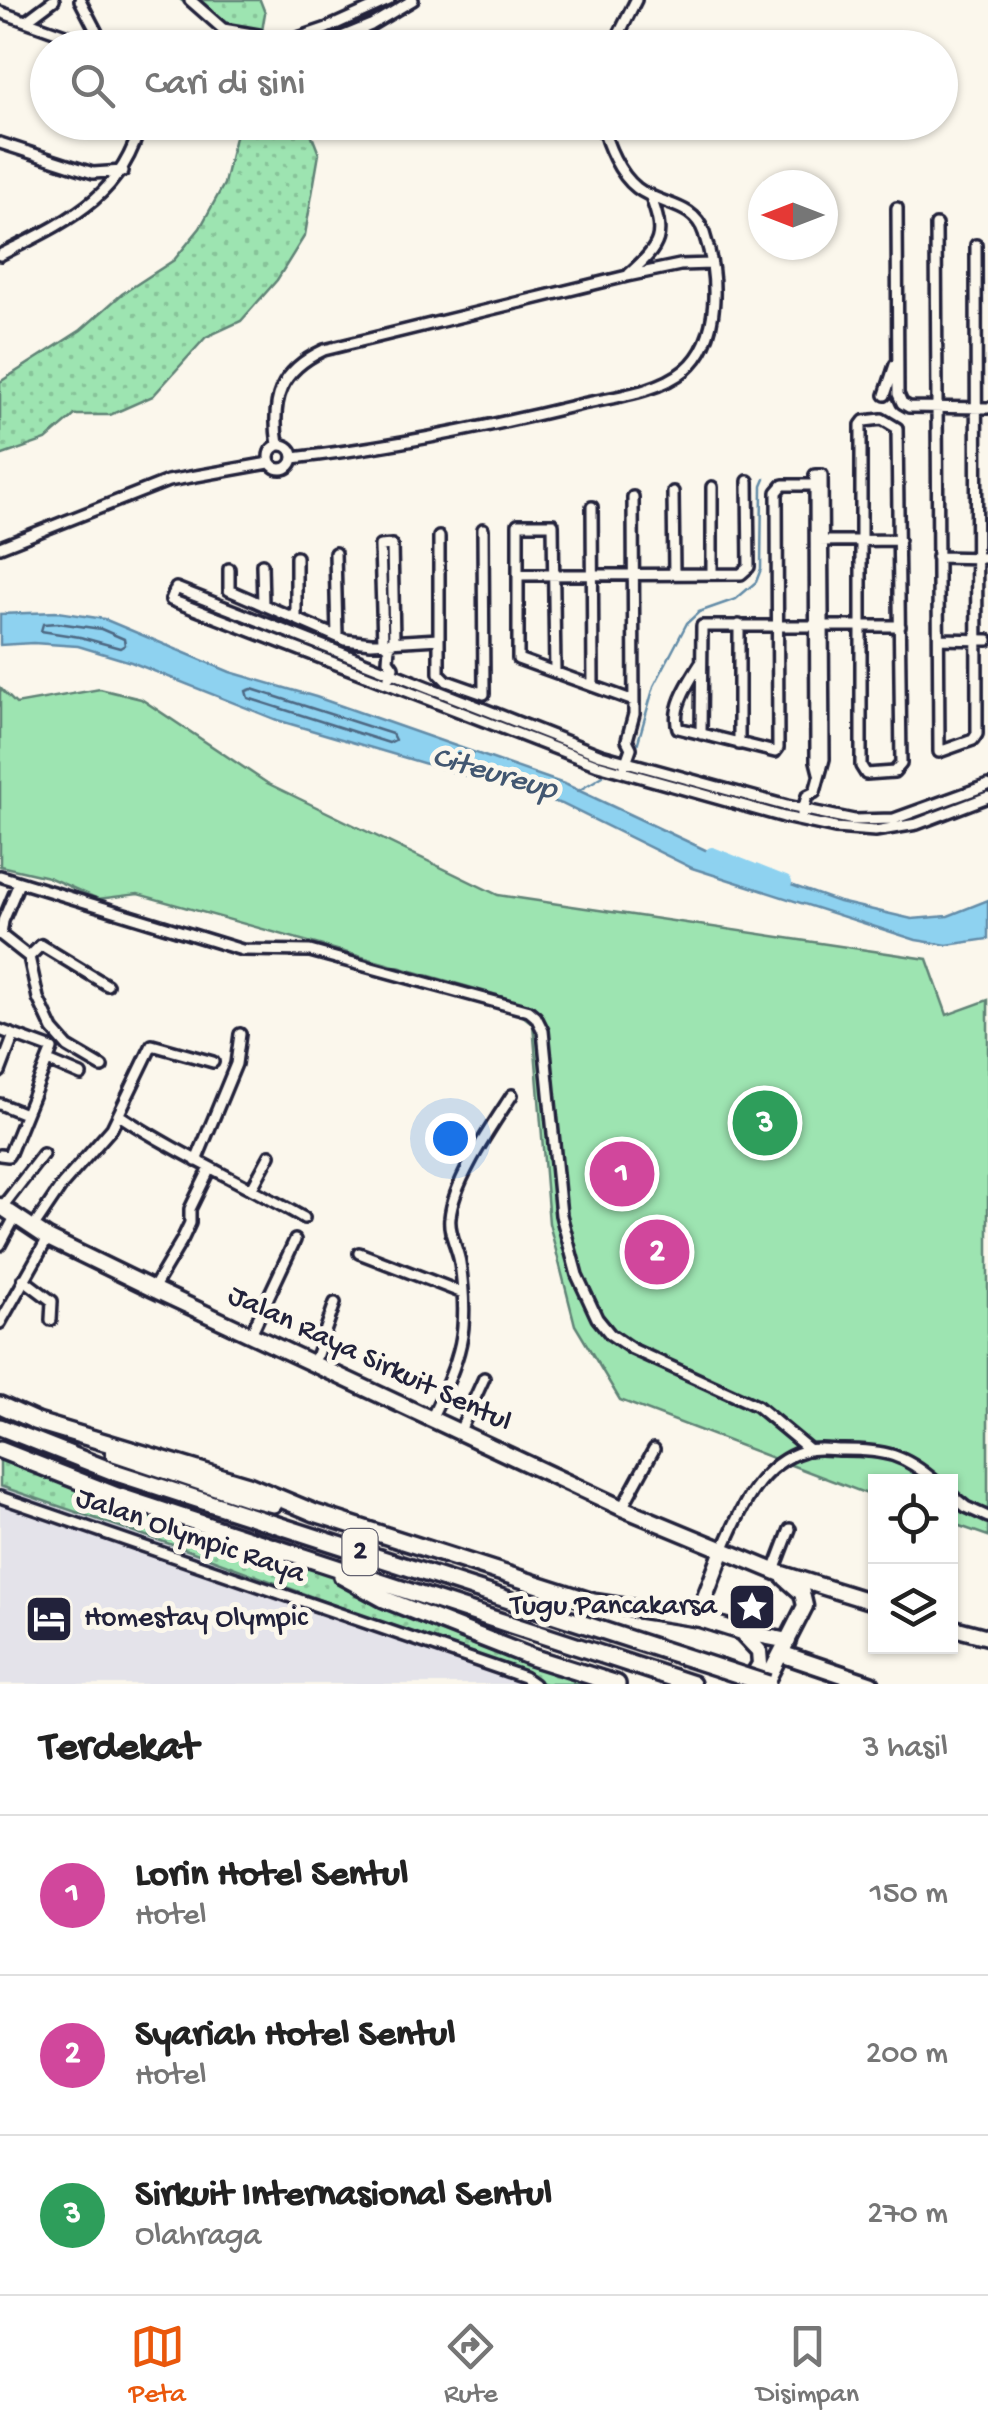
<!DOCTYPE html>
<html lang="id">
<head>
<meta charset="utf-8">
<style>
  :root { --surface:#fff; --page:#f6f6f6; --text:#222; --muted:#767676; --line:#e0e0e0; --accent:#ea580c }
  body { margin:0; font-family:"Gochi Hand",sans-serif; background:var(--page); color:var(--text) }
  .controls { position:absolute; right:30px; bottom:30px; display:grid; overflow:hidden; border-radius:0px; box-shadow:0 2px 8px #0004 }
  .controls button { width:90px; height:90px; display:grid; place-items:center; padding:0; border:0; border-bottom:2px solid var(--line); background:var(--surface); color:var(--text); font:50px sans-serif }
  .compass { position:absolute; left:748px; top:170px; width:90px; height:90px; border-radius:50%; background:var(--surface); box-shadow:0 2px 8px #0004; rotate:270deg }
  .you { position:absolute; left:450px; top:1138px; width:35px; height:35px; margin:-25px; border:8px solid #fff; border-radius:50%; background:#1a73e8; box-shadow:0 0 0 15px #1a73e833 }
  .badge { display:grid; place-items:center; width:65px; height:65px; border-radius:50%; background:var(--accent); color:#fff; font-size:32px; font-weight:700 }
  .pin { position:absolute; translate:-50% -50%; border:5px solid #fff; box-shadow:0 2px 10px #0006 }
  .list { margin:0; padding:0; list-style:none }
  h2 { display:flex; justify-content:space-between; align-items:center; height:130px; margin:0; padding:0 40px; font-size:42px }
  h2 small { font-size:32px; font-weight:400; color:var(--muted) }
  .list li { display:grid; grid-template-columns:65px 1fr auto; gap:30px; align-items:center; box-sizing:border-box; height:160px; padding:0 40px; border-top:2px solid var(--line) }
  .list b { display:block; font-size:38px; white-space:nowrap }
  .list p { margin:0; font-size:32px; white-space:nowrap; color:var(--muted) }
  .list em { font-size:32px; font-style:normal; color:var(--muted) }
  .icon { flex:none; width:55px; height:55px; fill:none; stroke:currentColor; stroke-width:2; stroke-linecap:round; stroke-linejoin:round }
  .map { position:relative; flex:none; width:988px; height:1684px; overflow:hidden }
  .search { position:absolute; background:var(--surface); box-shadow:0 2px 8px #0004; left:30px; right:30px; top:30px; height:110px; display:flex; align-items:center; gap:25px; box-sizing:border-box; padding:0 35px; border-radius:55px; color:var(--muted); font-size:38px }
  .sheet { height:610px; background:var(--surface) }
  nav { display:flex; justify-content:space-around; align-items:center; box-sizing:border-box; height:140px; border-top:2px solid var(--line); background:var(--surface); font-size:28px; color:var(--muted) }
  nav a { display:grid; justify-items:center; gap:5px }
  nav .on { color:var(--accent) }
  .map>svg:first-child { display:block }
  .built { fill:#e4e3ea }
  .grass { fill:url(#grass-dots); stroke:#608376; stroke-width:2.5 }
  .garden { fill:#9de4b1; stroke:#608376; stroke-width:2.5 }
  .water { fill:#8ed2f0; stroke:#638ca8; stroke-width:2.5 }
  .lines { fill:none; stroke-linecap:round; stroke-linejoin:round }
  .shore { stroke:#4d6883; stroke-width:2.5 }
  .stream { stroke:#638ca8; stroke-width:2.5 }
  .river { stroke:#8ed2f0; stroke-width:14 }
  .minor-casing { stroke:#22223b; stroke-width:16 }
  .primary-casing { stroke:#22223b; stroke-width:21 }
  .motorway-casing { stroke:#22223b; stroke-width:22 }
  .minor { stroke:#fbf7ec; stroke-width:9 }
  .primary { stroke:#fbf7ec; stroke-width:14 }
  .motorway { stroke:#fbf7ec; stroke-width:15 }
  .motorway-bridge-casing { stroke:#22223b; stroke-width:22; stroke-linecap:butt }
  .motorway-bridge { stroke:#fbf7ec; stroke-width:15 }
  .labels { text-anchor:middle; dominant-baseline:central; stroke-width:10; stroke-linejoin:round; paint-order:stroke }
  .shield { fill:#fbf7ec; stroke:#636270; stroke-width:2.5 }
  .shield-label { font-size:28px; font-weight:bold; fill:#22223b }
  .street-label { font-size:30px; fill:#22223b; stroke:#fbf7ec }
  .poi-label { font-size:30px; fill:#22223b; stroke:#fbf7ec; text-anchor:end }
  .water-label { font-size:32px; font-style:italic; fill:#425771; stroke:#fbf7ec }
</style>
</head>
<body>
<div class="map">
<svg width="988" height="1684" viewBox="0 0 988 1684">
  <defs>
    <pattern id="grass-dots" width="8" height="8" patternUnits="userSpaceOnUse" patternTransform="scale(2.5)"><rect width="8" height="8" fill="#9de4b1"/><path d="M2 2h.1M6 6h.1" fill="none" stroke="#87c399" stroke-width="1.8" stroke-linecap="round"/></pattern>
  </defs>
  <rect width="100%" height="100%" fill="#fbf7ec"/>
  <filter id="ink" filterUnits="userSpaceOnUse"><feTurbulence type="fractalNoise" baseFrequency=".01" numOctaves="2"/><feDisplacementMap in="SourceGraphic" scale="20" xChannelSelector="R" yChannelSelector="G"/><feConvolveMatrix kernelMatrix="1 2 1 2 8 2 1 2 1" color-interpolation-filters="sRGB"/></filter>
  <g filter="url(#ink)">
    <path class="built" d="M0,1486L193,1552L545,1684H0Z"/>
    <path class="grass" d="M181,0H260L265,13L262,31C233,53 203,19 181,0Z
      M233,123H307L319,154L305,235L277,280L241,321L206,337L153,396L110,415H75L46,440L0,456V382L81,330L122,294L174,260L200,228L224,184L235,137Z
      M0,1450L309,1558L384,1599L607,1684H545L193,1552L0,1486Z"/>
    <path class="garden" d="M0,688L16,704L100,689L141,699L267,783L498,895L927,959L947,1015L988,1000V1536L951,1523L950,1482H876L875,1497L620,1400L575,1325L549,1223L533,1024L497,995L138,894L98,899L48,877L0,866Z"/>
    <path class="water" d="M58,612L104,619L230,672L316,697L567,785L746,869L839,902L912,919L948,916L988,900V939L947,945L916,940L692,868L562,804L277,720L131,662L78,646L33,643L0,645V614Z"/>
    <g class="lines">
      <path class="shore" d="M58,623L101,629L124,639L125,645L120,648L80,637L41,631L43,624Z
        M252,689L392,734L395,740L389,743L248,698L246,691Z"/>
      <path class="stream" d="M636,749L654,686L687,623L699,612L736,599L756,582L761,569L762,486L765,479
        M578,791L603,776"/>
      <path class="river" d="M712,854L785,883"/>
      <g class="minor-casing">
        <path id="minor" d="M80,0L105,48
          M190,0L223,29L258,35L263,48
          M0,12L102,48
          M26,21L54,0
          M268,48L327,28L389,0
          M315,48L371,25L413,0
          M612,48L636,0
          M0,143L93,173L123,171
          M897,208L898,394L902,403L909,407L988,408
          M936,225L939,752L973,740L977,734L976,245
          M0,255C65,222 123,198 141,122
          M629,274C661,245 666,237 650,195
          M885,395L895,365
          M882,419L897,428L901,764L894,772L866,774L861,766V425L864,421Z
          M269 457a12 12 0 1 1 24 0a12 12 0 1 1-24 0Z
          M278,445C271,400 279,371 324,350L627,276L680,265L711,264
          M293,458C390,447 483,428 578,405C612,397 657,393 685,370C722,339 718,274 704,233C694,202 660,206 637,188C619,174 607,145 601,122
          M673,492L674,574
          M592,507L593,686
          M439,537V673L447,681L484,694L483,529
          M818,541L899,540
          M0,547L168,481L269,463
          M335,553L337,636
          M937,557L988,558
          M262,564L263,605
          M229,569V590L345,640L371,643L439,639
          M712,574V487
          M518,575L741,574L749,567L748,481
          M296,619V557
          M739,625V744
          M939,639L988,640
          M389,647L383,642L380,546L392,545L394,641L389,647L388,660L393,667L389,677
          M700,664C689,682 671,708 678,728L775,752L778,748L777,492L783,485H815
          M555,672L553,524H518V659L634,701
          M701,734L702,626H900
          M625,765L631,748L627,740L634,714L633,497
          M988,785L894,819L854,820L787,806L601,755L176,588L171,600L598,765L784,817L835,828L875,831L917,824L988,797
          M802,814L807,796L815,792L824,759L822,475H815L816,761L819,773
          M0,876L242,950L310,951L529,1011L536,1017L543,1031L561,1215L577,1275L597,1318L610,1334L632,1349L757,1406L810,1450
          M19,883L3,921L1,935L29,957L38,998L53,1030L68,1047L102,1067
          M29,957L41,945L107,985
          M0,1030L52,1049L10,1153L8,1156L0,1155
          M48,1061L81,1075
          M0,1072L14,1035
          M0,1104L25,1114
          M119,1115C178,1154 242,1182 304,1218
          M196,1161L236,1064L240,1034
          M252,1188L270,1155
          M2,1207L43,1154
          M33,1228L62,1185L112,1128L152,1045L213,1062
          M0,1245L15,1217
          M359,1253L463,1293
          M23,1279L52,1301L51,1320
          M153,1289L182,1240L190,1223V1209L210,1168
          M0,1323L48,1238
          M251,1334L295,1240
          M314,1363L335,1303
          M431,1419C461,1356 470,1333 460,1263C458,1248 448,1233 450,1218C453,1181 492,1126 512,1095
          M459,1433L484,1378
          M950,1494L966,1507L988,1517
          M0,1497L524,1677L534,1684
          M622,1508L654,1449
          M723,1550C740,1511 759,1464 804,1451C816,1447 831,1450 843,1450C885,1450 904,1454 936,1482
          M774,1571L790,1529"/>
      </g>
      <g class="primary-casing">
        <path id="primary" d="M0,1206L48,1238L153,1289L622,1508L779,1573L876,1603
          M723,1550L697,1618L738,1631L788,1641
          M950,1627L988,1637
          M743,1634L759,1651L760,1664L748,1684
          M765,1684L805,1606L802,1593L785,1578"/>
      </g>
      <g class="motorway-casing">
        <path id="motorway" d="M0,1405L42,1424
          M34,1421L248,1485L315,1513L593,1602L697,1618
          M0,1427L117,1473L722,1669
          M0,1450L117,1496L692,1684
          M114,1453L245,1497L273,1504
          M342,1576L384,1599L531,1657L617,1684
          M782,1654L871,1684"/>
      </g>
      <use href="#minor" class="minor"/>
      <use href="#primary" class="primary"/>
      <use href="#motorway" class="motorway"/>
      <g class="motorway-bridge-casing">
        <path id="motorway-bridge" d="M722,1669L768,1684"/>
      </g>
      <use href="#motorway-bridge" class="motorway-bridge"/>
    </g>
  </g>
  <defs>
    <g id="sight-square" transform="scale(2.5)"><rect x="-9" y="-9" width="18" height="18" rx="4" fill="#22223b" stroke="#fbf7ec"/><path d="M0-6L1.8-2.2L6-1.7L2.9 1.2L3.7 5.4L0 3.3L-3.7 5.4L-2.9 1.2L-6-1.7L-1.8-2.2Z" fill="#fff"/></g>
    <g id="hotel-square" transform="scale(2.5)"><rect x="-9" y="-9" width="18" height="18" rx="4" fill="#22223b" stroke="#fbf7ec"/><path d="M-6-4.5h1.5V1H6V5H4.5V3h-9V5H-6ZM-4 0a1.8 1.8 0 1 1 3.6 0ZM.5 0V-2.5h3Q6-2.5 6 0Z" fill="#fff"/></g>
  </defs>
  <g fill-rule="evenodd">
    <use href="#sight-square" x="752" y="1607"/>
    <use href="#hotel-square" x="49" y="1619"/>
  </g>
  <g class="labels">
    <rect class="shield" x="342.5" y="1529" width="35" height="46" rx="8"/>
    <g class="shield-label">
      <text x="360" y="1552">2</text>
    </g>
    <g class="street-label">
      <text transform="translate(369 1360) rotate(25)">Jalan Raya Sirkuit Sentul</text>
      <text transform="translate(190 1537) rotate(19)">Jalan Olympic Raya</text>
    </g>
    <g class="poi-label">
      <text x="717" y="1607">Tugu Pancakarsa</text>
      <text x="84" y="1619" text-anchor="start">Homestay Olympic</text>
    </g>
    <g class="water-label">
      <text transform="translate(494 775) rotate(16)">Citeureup</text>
    </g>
  </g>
</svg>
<div class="controls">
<button><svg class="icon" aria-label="locate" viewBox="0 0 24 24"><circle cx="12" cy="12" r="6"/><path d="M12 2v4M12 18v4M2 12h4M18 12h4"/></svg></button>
<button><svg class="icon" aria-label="layers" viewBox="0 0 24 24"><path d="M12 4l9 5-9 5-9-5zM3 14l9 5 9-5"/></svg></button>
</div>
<svg class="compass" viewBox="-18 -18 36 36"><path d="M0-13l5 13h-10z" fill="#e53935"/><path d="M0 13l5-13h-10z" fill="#767676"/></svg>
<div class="you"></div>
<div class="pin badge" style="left:622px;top:1174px;background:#d1479c">1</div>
<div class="pin badge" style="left:657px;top:1252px;background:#d1479c">2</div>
<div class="pin badge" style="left:765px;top:1123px;background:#2e9e5b">3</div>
<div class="search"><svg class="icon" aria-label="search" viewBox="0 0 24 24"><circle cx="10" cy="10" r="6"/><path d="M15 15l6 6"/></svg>Cari di sini</div>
</div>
<section class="sheet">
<h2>Terdekat<small>3 hasil</small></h2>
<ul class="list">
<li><span class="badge" style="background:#d1479c">1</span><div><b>Lorin Hotel Sentul</b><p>Hotel</p></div><em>150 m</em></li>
<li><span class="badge" style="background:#d1479c">2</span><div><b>Syariah Hotel Sentul</b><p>Hotel</p></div><em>200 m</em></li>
<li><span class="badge" style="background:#2e9e5b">3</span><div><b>Sirkuit Internasional Sentul</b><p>Olahraga</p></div><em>270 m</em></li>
</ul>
</section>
<nav>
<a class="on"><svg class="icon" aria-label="map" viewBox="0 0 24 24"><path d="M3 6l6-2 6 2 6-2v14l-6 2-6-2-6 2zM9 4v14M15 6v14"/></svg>Peta</a>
<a><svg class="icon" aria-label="directions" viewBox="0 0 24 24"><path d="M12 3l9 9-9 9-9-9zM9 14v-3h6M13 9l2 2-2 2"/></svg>Rute</a>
<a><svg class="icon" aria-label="saved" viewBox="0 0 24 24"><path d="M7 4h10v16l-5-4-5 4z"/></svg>Disimpan</a>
</nav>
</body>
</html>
